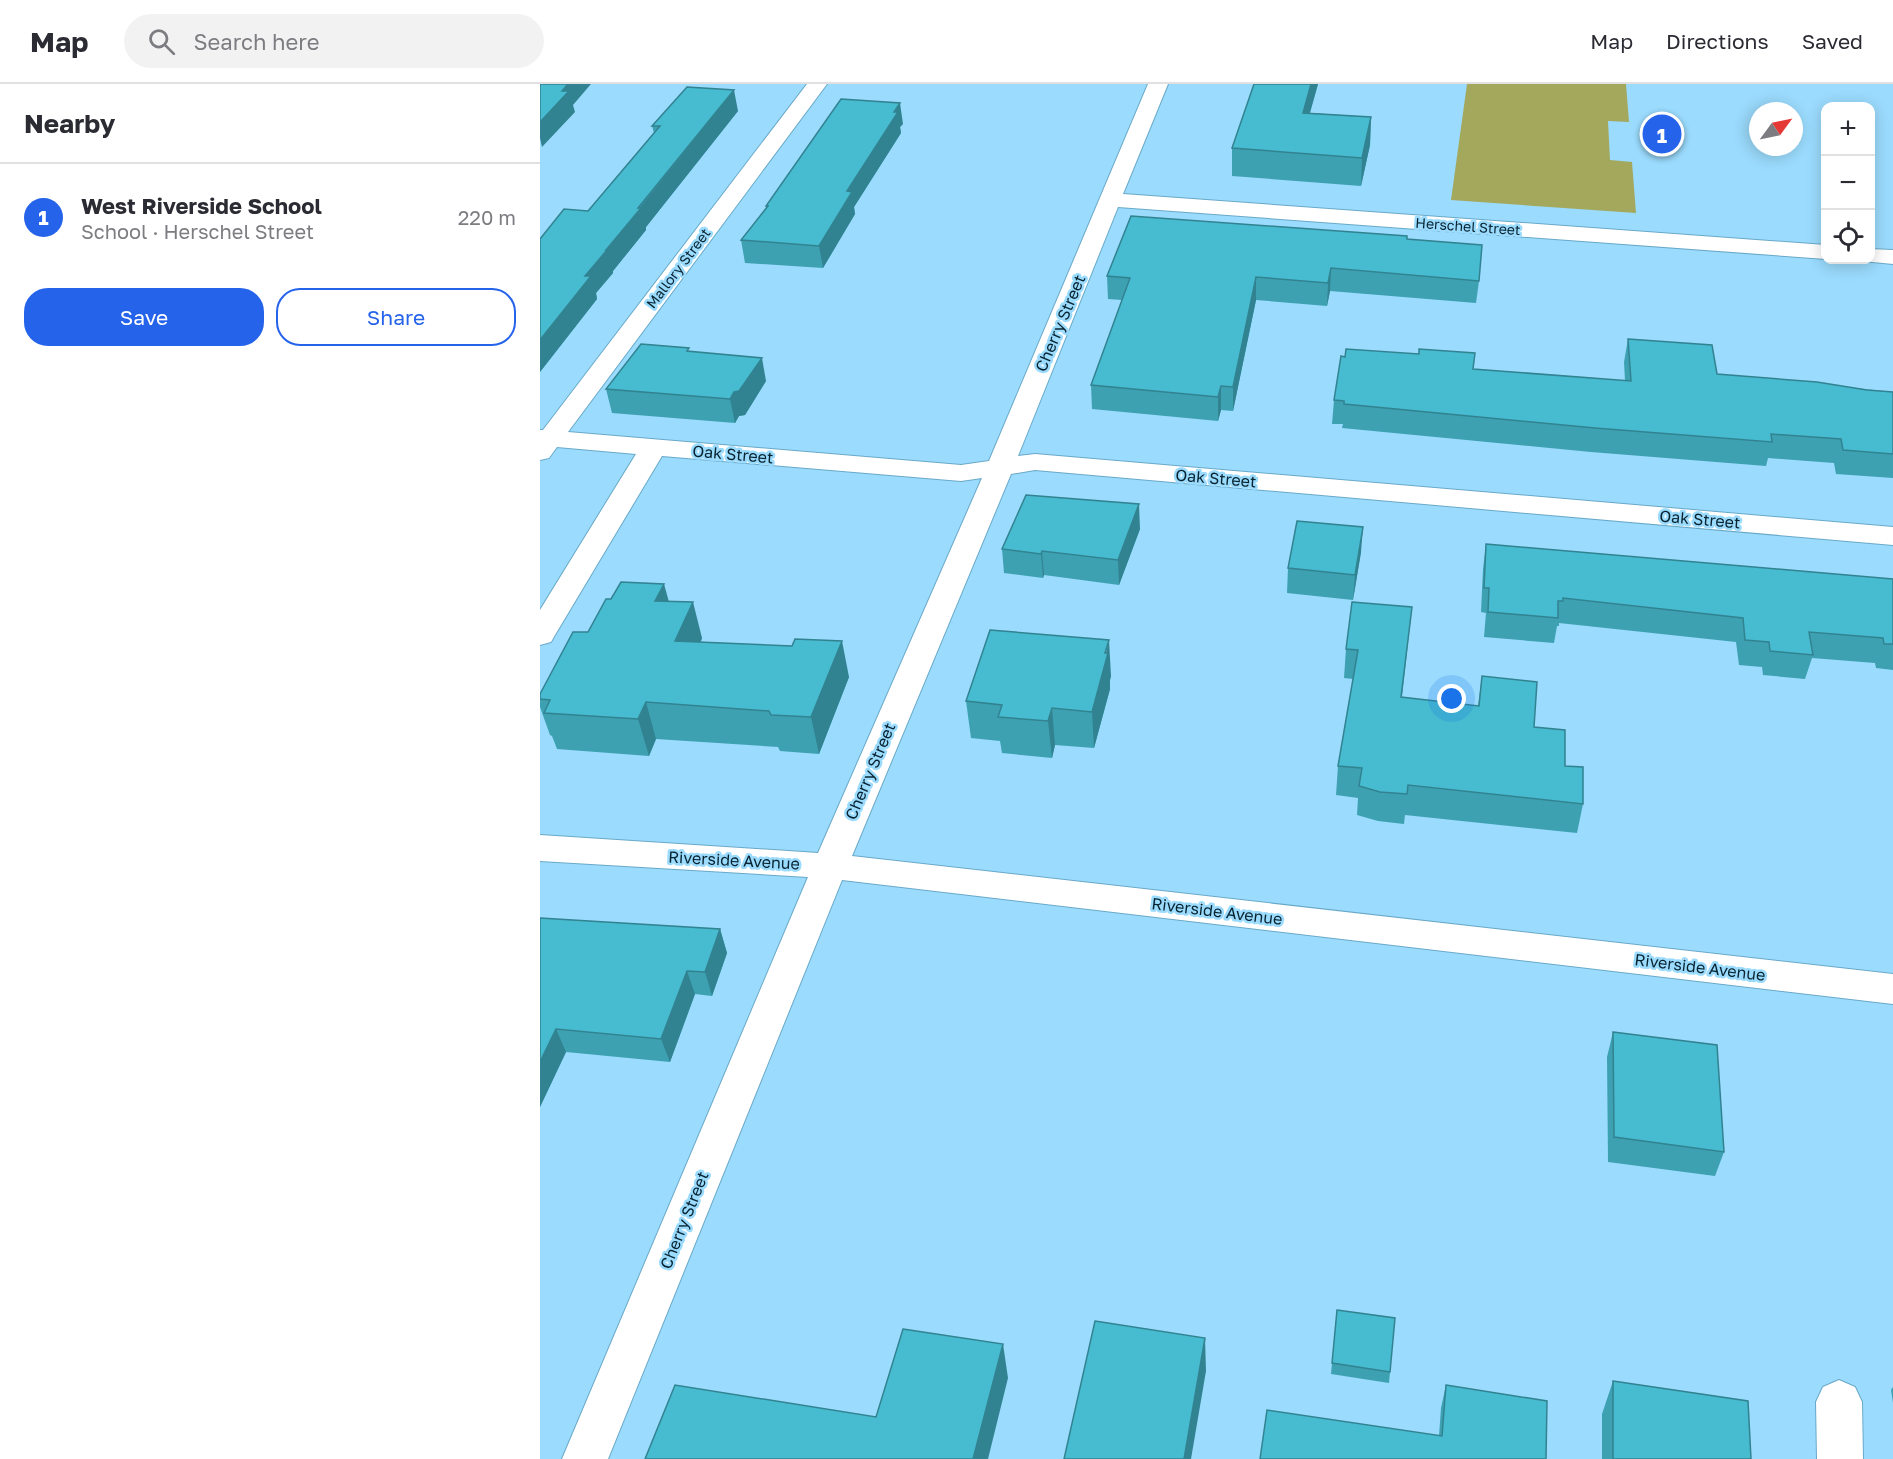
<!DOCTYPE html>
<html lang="en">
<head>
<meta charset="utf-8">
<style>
  :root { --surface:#fff; --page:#f2f2f3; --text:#2b2b33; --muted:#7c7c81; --line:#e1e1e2; --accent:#2563eb }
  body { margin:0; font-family:"Golos Text",sans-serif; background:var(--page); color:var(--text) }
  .controls { position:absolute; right:18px; top:18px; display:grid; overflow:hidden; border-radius:12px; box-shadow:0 3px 15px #0003 }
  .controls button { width:54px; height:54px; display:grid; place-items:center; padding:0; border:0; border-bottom:2px solid var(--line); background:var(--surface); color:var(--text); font:30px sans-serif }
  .compass { position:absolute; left:1209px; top:18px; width:54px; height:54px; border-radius:50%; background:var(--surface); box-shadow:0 3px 15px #0003; rotate:57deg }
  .you { position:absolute; left:912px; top:615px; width:21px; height:21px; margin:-15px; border:4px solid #fff; border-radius:50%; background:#1a73e8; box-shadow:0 0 0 9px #1a73e833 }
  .badge { display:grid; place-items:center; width:39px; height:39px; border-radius:50%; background:var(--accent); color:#fff; font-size:20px; font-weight:700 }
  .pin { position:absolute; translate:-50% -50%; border:3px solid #fff; box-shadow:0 2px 6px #0006 }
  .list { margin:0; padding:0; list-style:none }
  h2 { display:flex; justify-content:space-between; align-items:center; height:78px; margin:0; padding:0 24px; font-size:26px }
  h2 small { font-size:20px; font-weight:400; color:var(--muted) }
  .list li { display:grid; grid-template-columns:39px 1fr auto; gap:18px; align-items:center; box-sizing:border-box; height:108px; padding:0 24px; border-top:2px solid var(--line) }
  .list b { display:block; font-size:22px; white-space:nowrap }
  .list p { margin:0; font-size:20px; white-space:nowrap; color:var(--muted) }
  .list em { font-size:20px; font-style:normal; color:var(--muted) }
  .actions { display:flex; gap:12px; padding:18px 24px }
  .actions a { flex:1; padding:14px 0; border:2px solid var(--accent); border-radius:24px; text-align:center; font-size:21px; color:var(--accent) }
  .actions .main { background:var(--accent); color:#fff }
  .icon { flex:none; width:33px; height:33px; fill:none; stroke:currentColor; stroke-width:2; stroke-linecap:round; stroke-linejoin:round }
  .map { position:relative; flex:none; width:1353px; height:1375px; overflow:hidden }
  header { display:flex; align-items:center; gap:36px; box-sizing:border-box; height:84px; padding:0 30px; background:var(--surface); border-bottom:2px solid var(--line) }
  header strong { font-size:28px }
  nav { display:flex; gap:33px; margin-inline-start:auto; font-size:21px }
  .search { width:420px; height:54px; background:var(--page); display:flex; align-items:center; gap:15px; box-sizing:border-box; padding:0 21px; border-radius:33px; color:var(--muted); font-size:22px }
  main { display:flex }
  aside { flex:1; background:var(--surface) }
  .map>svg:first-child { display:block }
  .green { fill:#a4a85d }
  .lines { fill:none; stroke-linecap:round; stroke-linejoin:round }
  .minor-casing { stroke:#69a9c8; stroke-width:2 }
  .minor { fill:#fff; fill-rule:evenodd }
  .wall { fill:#3da1b2 }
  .shaded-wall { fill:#328391 }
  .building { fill:#47bbcf; stroke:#328391; stroke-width:1.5 }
  .labels { text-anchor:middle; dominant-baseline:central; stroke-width:5; stroke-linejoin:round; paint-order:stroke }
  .far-street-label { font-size:14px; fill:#082330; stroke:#9bdbfd }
  .street-label { font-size:16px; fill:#082330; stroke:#9bdbfd }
</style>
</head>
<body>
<header>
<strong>Map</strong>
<div class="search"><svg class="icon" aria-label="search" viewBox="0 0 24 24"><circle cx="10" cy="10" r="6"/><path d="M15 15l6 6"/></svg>Search here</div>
<nav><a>Map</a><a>Directions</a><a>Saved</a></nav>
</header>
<main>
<aside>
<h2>Nearby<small></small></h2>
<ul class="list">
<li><span class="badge">1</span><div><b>West Riverside School</b><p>School · Herschel Street</p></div><em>220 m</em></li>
</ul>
<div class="actions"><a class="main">Save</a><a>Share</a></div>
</aside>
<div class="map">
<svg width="1353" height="1375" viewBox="0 0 1353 1375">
  <rect width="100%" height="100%" fill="#9bdbfd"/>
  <path class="green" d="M927,0H1086L1089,38L1068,37L1070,76L1092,78L1096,129L911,116Z"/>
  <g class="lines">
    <g class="minor-casing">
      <path id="minor" d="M267,0H287L28,348L421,381L449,377L608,0H628L583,110L1286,161V175L578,123L478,372L495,370L1353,443V461L495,386L471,390L312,772L1353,890V920L302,796L68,1375H22L268,793L0,777V751L278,769L442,394L421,397L122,372L15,551L11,558L0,561V526L96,370L17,363L9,374L0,376V346H3Z
        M1330,165L1353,166V180L1322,177L1330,176Z
        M1299,1296L1315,1303L1322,1318L1323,1375H1277L1276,1318L1283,1303Z"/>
    </g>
    <use href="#minor" class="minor"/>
  </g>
  <path class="wall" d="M714,0H778L770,29L831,33L830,61L821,102L692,92V64Z
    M198,27L106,143V146L73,187V189L56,209L57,215L0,288L48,127L114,49L112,42Z
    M363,40L360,43L361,49L314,123L315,130L283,184L205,179L201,156L226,124V122Z
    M867,155L939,197L936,219L790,207L787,222L716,216L693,327L681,326L678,337L552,325L551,301L582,216L568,215L567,192Z
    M1088,255L1177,290L1353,308V394L1296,390L1294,379L1228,374L1226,382L1051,368L802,344L803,340H792L794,316L933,285L1085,297L1084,278Z
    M149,268L226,297L205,331L199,332L195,339L72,329L66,305Z
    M600,445L579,501L504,491L503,494L464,489L462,465Z
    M946,460L1353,495V586L1336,584L1335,579L1272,574L1265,595L1223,591L1222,583L1199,581L1196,558L1019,539V542H1017L1014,559L944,553L946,529L941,528L943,485Z
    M821,468L813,516L747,509L748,484Z
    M129,517L162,554L161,558L309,593L279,670L240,667L238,663L116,655L109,672L17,665L12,652L10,651L0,623V610L48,548Z
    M872,523L862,613L938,622L942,592L994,643L1025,682L1043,720L1037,749L865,731L864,740L838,737L817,731L818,714L796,711L798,682L813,595L804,594L806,565Z
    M571,592L570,596V605L554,664L515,661L512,674L462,669L460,657L431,654L426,617Z
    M0,834L180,845L187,869L172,912L155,910L130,978L26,968L0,1023Z
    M1073,948L1184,1068L1175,1092L1068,1078L1067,973Z
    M797,1226L850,1288L849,1299L791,1290Z
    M1073,1297L1211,1375H1062V1330Z
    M906,1301L1006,1375L899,1352L901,1324Z
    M1353,1303V1319L1351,1306Z"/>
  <path class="shaded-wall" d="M28,0H51L33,21L35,28L2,63L0,54V38L22,7Z
    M771,0H778L762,56L763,29Z
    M194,6L198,27L106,143V146L73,187V189L56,209L57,215L0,288V256L45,192Z
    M360,19L363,40L360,43L361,49L314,123L315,130L283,184L279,162L307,107L354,28Z
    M831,33L830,61L821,102L822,74Z
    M791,184L790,207L787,222L788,199Z
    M716,193V216L693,327V303Z
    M222,274L226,297L205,331L199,332L195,339L190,315L194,308Z
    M681,302V326L678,337V313Z
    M599,420L600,445L579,501L578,476Z
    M823,443L821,468L813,516L815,491Z
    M502,467L504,491L503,494L501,470Z
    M124,500L134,536L115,517Z
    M153,518L162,554L145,593L135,557Z
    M569,556L571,592L570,596V605L554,664L552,628Z
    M302,557L309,593L279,670L271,633Z
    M106,618L116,655L109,672L98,635Z
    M512,624L515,661L512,674L508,637Z
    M180,845L187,869L172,912L165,888Z
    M147,887L155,910L130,978L121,955Z
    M16,945L26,968L0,1023V978Z
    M665,1254L666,1287L651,1375H644Z
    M463,1260L468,1294L448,1375H433Z"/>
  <path class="building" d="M0,0H28L22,7H29L0,38Z
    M714,0H771L763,29L831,33L822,74L692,64Z
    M147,3L194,6L98,124H101L66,166H67L45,192H51L0,256V155L24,125L48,127L120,42H112Z
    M301,15L360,19L354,28H358L307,107L312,108L279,162L201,156L228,122H226Z
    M591,132L867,152V155L942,161L939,197L791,184L788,199L716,193L693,303L681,302L678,313L551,301L590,194L567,192Z
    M1088,255L1172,261L1177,290L1277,298L1327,306L1353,308V370L1303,366L1301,355L1231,350L1232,358L1055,344L804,320V317L794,316L801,272L805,273L806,265L879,270V265L935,269L933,285L1091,297Z
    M101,260L149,264L147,267L222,274L199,307L194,308L190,315L66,305Z
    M486,411L599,420L578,476L502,467L501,470L462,465Z
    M757,437L823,443L815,491L748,484Z
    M946,460L1353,495V560H1344L1343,554L1269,548L1273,571L1230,567L1229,558L1205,556L1203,534L1023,514V517H1018V534L948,528L949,504H944Z
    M81,498L124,500L115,517L153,518L135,557L252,562L255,555L302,557L271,633L231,631L229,627L106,618L98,635L4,629L10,616L0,615V610L33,548H48L66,515H71Z
    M812,518L872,523L861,613L939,622L942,592L997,598L994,643L1025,646V682L1043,683V720L868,701L867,710L840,708L819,702L822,684L798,682L818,566L806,565Z
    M450,546L569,556L565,569H568L552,628L512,624L508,637L458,633L462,621L426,617Z
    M0,834L180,845L165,888L147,887L121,955L16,945L0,978Z
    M1073,948L1177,961L1184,1068L1074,1053Z
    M797,1226L855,1234L850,1288L792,1279Z
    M555,1237L665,1254L644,1375H524Z
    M363,1245L463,1260L433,1375H105L135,1301L336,1333Z
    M1073,1297L1208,1317L1211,1375H1073Z
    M906,1301L1007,1317L1006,1375H720L727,1326L902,1352Z"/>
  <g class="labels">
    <g class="far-street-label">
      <text transform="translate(928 142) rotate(4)">Herschel Street</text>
      <text transform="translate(138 184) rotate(-53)">Mallory Street</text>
    </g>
    <g class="street-label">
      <text transform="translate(520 239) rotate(-67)">Cherry Street</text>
      <text transform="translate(193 370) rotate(5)">Oak Street</text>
      <text transform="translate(676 394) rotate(5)">Oak Street</text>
      <text transform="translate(1160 435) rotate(5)">Oak Street</text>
      <text transform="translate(330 687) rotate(-67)">Cherry Street</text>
      <text transform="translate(194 776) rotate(3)">Riverside Avenue</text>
      <text transform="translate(677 827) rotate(7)">Riverside Avenue</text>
      <text transform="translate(1160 883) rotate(7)">Riverside Avenue</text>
      <text transform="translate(144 1136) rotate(-68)">Cherry Street</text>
    </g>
  </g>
</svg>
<div class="controls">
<button>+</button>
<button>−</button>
<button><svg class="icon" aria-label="locate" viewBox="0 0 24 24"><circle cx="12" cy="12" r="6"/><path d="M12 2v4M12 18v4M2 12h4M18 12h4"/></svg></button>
</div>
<svg class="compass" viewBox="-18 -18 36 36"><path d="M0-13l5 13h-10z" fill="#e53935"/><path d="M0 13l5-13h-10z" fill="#7c7c81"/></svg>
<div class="you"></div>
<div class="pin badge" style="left:1122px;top:50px">1</div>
</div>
</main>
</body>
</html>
